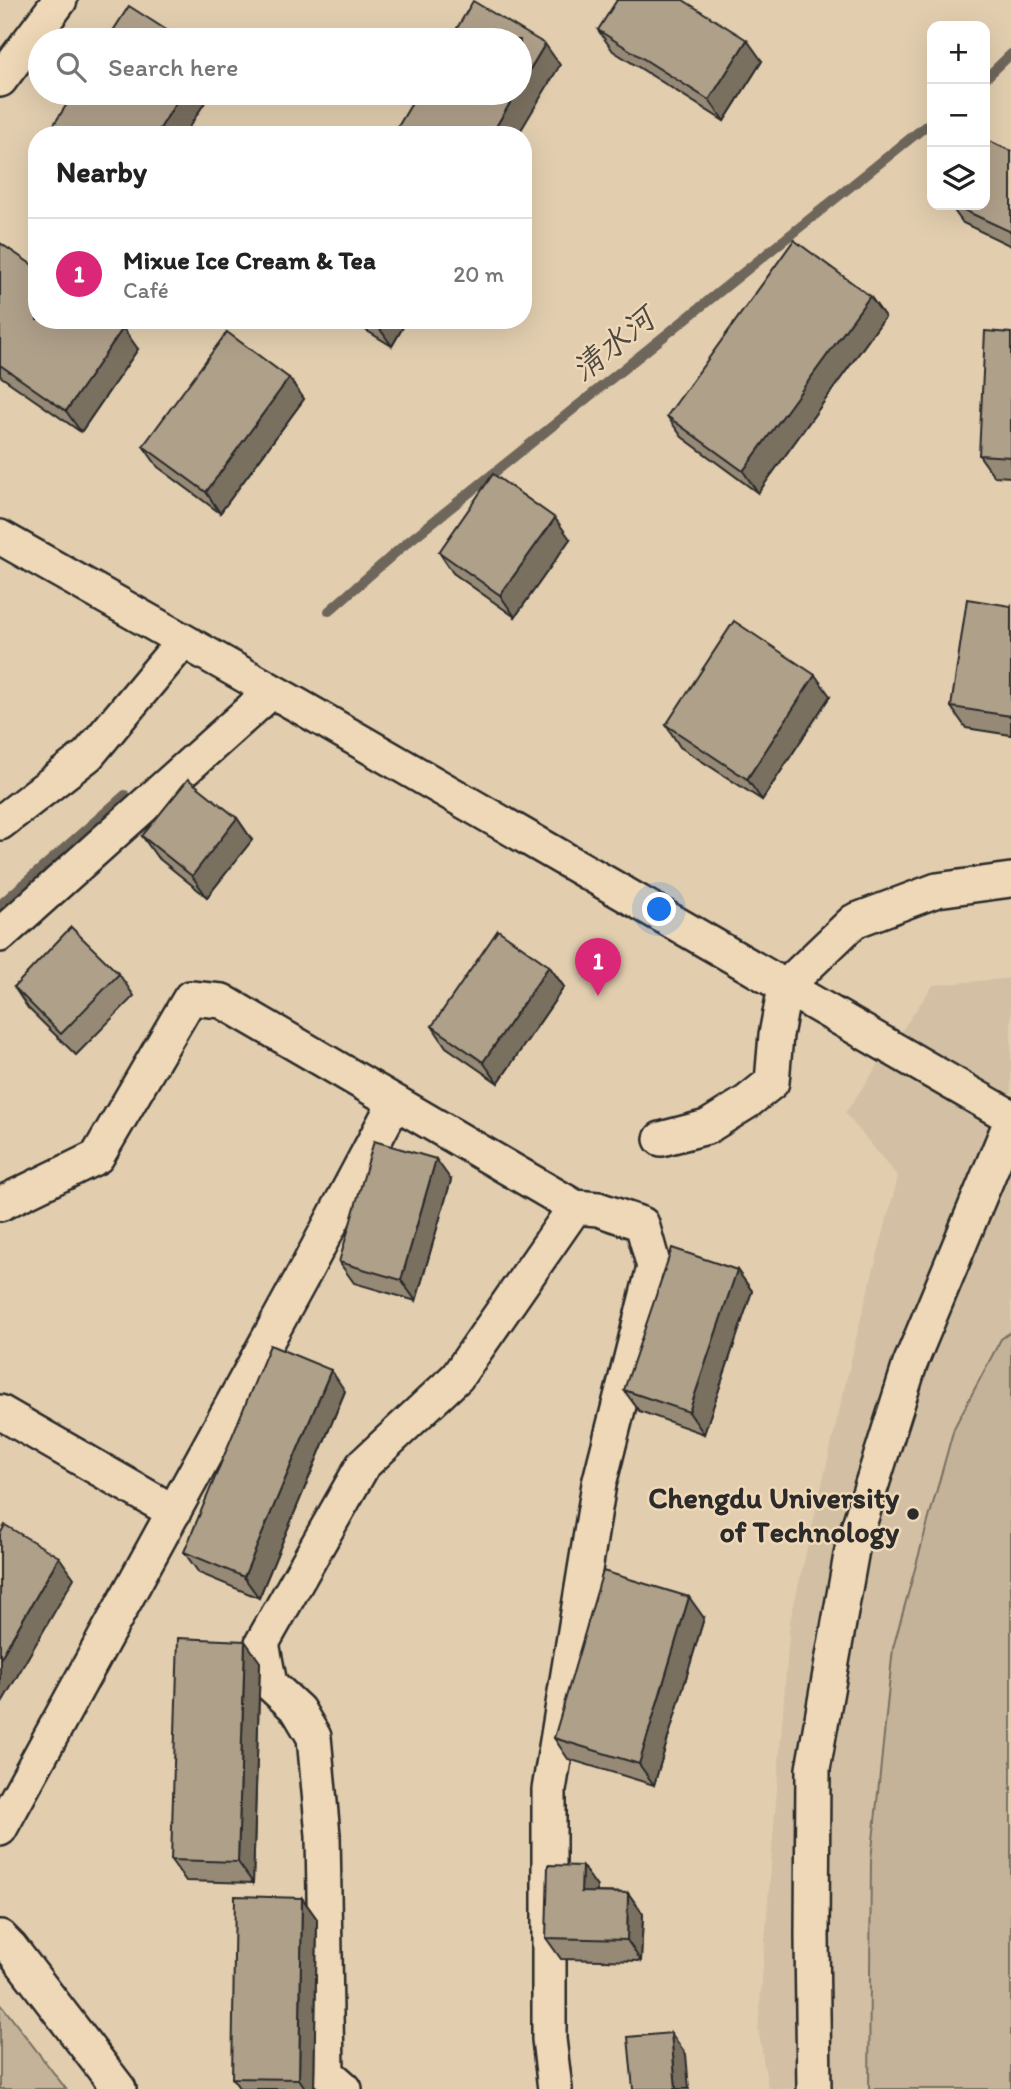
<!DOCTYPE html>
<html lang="en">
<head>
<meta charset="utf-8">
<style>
  :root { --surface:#fff; --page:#f6f6f6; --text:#222; --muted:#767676; --line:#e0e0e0; --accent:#db2777 }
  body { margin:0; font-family:Itim,"LXGW WenKai TC",sans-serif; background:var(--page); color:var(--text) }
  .controls { position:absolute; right:21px; top:21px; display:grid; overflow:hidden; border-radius:14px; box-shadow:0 7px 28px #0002 }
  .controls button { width:63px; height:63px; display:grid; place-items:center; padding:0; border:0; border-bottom:2px solid var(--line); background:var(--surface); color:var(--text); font:35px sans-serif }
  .you { position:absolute; left:660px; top:910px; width:24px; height:24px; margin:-18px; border:5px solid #fff; border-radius:50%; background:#1a73e8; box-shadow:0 0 0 10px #1a73e833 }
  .badge { display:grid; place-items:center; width:46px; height:46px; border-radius:50%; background:var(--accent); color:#fff; font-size:23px; font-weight:700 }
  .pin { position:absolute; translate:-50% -58px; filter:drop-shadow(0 2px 4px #0008) }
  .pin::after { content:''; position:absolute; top:37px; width:24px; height:21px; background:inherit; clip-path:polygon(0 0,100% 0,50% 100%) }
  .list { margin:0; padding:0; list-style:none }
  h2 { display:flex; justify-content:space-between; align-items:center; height:91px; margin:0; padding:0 28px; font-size:30px }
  h2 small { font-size:23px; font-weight:400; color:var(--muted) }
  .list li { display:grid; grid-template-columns:46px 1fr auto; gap:21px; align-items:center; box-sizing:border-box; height:112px; padding:0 28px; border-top:2px solid var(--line) }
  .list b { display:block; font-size:26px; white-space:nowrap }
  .list p { margin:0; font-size:23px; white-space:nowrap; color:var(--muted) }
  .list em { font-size:23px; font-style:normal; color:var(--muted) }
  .icon { flex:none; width:38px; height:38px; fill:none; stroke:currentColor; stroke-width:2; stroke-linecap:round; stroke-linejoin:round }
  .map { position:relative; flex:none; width:1011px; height:2089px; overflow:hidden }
  .search { position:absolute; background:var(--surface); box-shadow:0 7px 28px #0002; left:28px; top:28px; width:504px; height:77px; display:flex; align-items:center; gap:18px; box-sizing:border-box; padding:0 24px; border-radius:38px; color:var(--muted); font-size:26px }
  .panel { position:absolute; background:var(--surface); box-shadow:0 7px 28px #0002; left:28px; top:126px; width:504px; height:203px; border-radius:28px }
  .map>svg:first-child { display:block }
  .built { fill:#d3c0a4 }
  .green { fill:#c4b399; stroke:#786f62; stroke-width:2 }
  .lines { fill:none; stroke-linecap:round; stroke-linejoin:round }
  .stream { stroke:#6e665a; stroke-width:10 }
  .minor-casing { stroke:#2b2b2b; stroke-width:38 }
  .minor { stroke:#eed8b7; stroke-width:33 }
  .wall { fill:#968a77; stroke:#2b2b2b; stroke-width:2 }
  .shaded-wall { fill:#7a7061; stroke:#2b2b2b; stroke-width:2 }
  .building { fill:#afa08a; stroke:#2b2b2b; stroke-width:2 }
  .poi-dot { fill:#2b2b2b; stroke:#eed8b7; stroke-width:2.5 }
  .labels { text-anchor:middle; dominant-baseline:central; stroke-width:5; stroke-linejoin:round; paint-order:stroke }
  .poi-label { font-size:30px; font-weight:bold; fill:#2b2b2b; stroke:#eed8b7; text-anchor:end }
  .water-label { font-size:32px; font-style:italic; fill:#4c4843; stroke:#eed8b7 }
</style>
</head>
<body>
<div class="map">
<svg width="1011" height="2089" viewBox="0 0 1011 2089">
  <rect width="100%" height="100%" fill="#e2ceaf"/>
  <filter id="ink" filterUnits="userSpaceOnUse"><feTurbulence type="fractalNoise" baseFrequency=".0143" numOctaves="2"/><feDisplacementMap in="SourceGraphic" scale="14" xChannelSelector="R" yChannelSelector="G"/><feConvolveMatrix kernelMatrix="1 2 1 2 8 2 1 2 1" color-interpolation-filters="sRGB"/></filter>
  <g filter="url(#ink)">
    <path class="built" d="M1011,978V2089H768L758,2029L790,1621L861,1317L898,1177L845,1113L933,985Z"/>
    <path class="green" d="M1011,1332V2089H869L871,1860L893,1648L954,1428L1001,1339Z
      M0,2003L66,2089H0Z"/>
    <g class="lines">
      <path class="stream" d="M985,79L1011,54
        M329,611L403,546L932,121
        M0,905L125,795"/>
      <g class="minor-casing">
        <path id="minor" d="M0,80L60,0
          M0,537L306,710L1011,1117
          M0,823L88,755L183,641
          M0,935L272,691
          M661,1139L707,1127L747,1102L772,1082L776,1035L785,987L854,921L937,890L1011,880
          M0,1204L97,1157L190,998L222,1001L575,1207L598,1209L642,1224L654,1267L599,1484L549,1790V2039L555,2089
          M0,1412L174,1512
          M0,1829L307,1268L395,1102
          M0,1937L11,1948L119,2089
          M345,2089L327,2073L323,1835L314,1737L298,1710L270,1684L262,1643L363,1465L457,1377L575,1207
          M814,2089L812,1936L813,1769L853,1544L910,1364L1011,1121"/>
      </g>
      <use href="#minor" class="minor"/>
    </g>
    <path class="wall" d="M598,30L762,61L724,121L613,51Z
      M1011,151V246L963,223L950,205H985Z
      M0,243L138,349L81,432L0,376Z
      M870,296L885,317L758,493L682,437L667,416Z
      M349,320H407L392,346Z
      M1011,333V477L994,476L979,455Z
      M289,378L304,399L220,513L158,467L143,446Z
      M570,539L515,617L453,573L439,552Z
      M1011,606V735L966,728L951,707Z
      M830,696L762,800L680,747L666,725Z
      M237,818L252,840L207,897L157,857L142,836Z
      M549,966L564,987L498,1083L446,1047L432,1026Z
      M119,974L134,996L76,1055L28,1008L14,987Z
      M451,1180L416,1301L354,1283L339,1262Z
      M737,1270L752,1291L704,1434L639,1411L624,1390Z
      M345,1391L259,1598L199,1573L184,1552Z
      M704,1618L654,1785L568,1759L554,1738Z
      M260,1662L253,1883L186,1881L171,1860Z
      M582,1866L597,1887V1892L628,1893L643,1914L641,1961L561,1959L546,1938Z
      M302,1898L317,1919L314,2089H240L232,2078Z"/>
    <path class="shaded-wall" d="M747,40L762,61L724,121L709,100Z
      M545,44L560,65L518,135H491L516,93H520V86Z
      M182,93H211L184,135H156Z
      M870,296L885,317L758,493L743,471Z
      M380,320H407L392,346L377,325Z
      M123,328L138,349L81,432L66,411Z
      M289,378L304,399L220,513L206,492Z
      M555,518L570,539L515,617L500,595Z
      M815,675L830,696L762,800L747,779Z
      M237,818L252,840L207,897L192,876Z
      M549,966L564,987L498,1083L483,1062Z
      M436,1159L451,1180L416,1301L401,1280Z
      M737,1270L752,1291L704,1434L689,1412Z
      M331,1370L345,1391L259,1598L244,1577Z
      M59,1557L74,1578L0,1706V1659Z
      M689,1597L704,1618L654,1785L639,1764Z
      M245,1641L260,1662L253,1883L238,1862Z
      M582,1866L597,1887L596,1913L581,1892Z
      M628,1893L643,1914L641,1961L627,1940Z
      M302,1898L317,1919L314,2089H306L299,2079Z
      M671,2033L686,2054L689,2089H676Z"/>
    <path class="building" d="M617,0H683L747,40L709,100L598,30Z
      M473,1L545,44L520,86V40H450Z
      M129,6L182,40H107Z
      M74,93H182L156,135H60L51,129Z
      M418,93H516L491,135H393Z
      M985,139L1011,151V232L953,205H985Z
      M794,240L870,296L743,471L667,416Z
      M0,243L37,268V320H112L123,328L66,411L0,365Z
      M369,320H380L377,325Z
      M985,331L1011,333V457L979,455Z
      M227,332L289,378L206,492L143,446Z
      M493,474L555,518L500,595L439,552Z
      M967,599L1011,606V716L951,707Z
      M734,621L815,675L747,779L666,725Z
      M188,779L237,818L192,876L142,836Z
      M71,927L119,974L61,1034L14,987Z
      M498,930L549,966L483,1062L432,1026Z
      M374,1141L436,1159L401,1280L339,1262Z
      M672,1248L737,1270L689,1412L624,1390Z
      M270,1345L331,1370L244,1577L184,1552Z
      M5,1525L59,1557L0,1659V1534Z
      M603,1571L689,1597L639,1764L554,1738Z
      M178,1638L245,1641L238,1862L171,1860Z
      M548,1865L582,1866L581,1892L628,1893L627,1940L546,1938Z
      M235,1896L302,1898L299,2079L232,2078Z
      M671,2033L676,2089H633L628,2037Z"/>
  </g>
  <circle class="poi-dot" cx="913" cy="1514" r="7"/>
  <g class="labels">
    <g class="poi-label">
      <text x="899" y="1497">Chengdu University<tspan x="899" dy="34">of Technology</tspan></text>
    </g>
    <g class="water-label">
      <text transform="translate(613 344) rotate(-39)">清水河</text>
    </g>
  </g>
</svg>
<div class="controls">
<button>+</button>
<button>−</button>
<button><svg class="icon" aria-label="layers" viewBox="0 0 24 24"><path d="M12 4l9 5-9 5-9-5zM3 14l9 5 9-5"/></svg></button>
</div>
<div class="you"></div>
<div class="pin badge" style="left:598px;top:996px">1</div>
<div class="search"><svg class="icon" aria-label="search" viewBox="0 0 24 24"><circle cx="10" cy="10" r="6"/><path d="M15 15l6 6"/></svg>Search here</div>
<section class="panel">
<h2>Nearby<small></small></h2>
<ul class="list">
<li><span class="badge">1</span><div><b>Mixue Ice Cream &amp; Tea</b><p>Café</p></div><em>20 m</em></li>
</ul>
</section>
</div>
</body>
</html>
